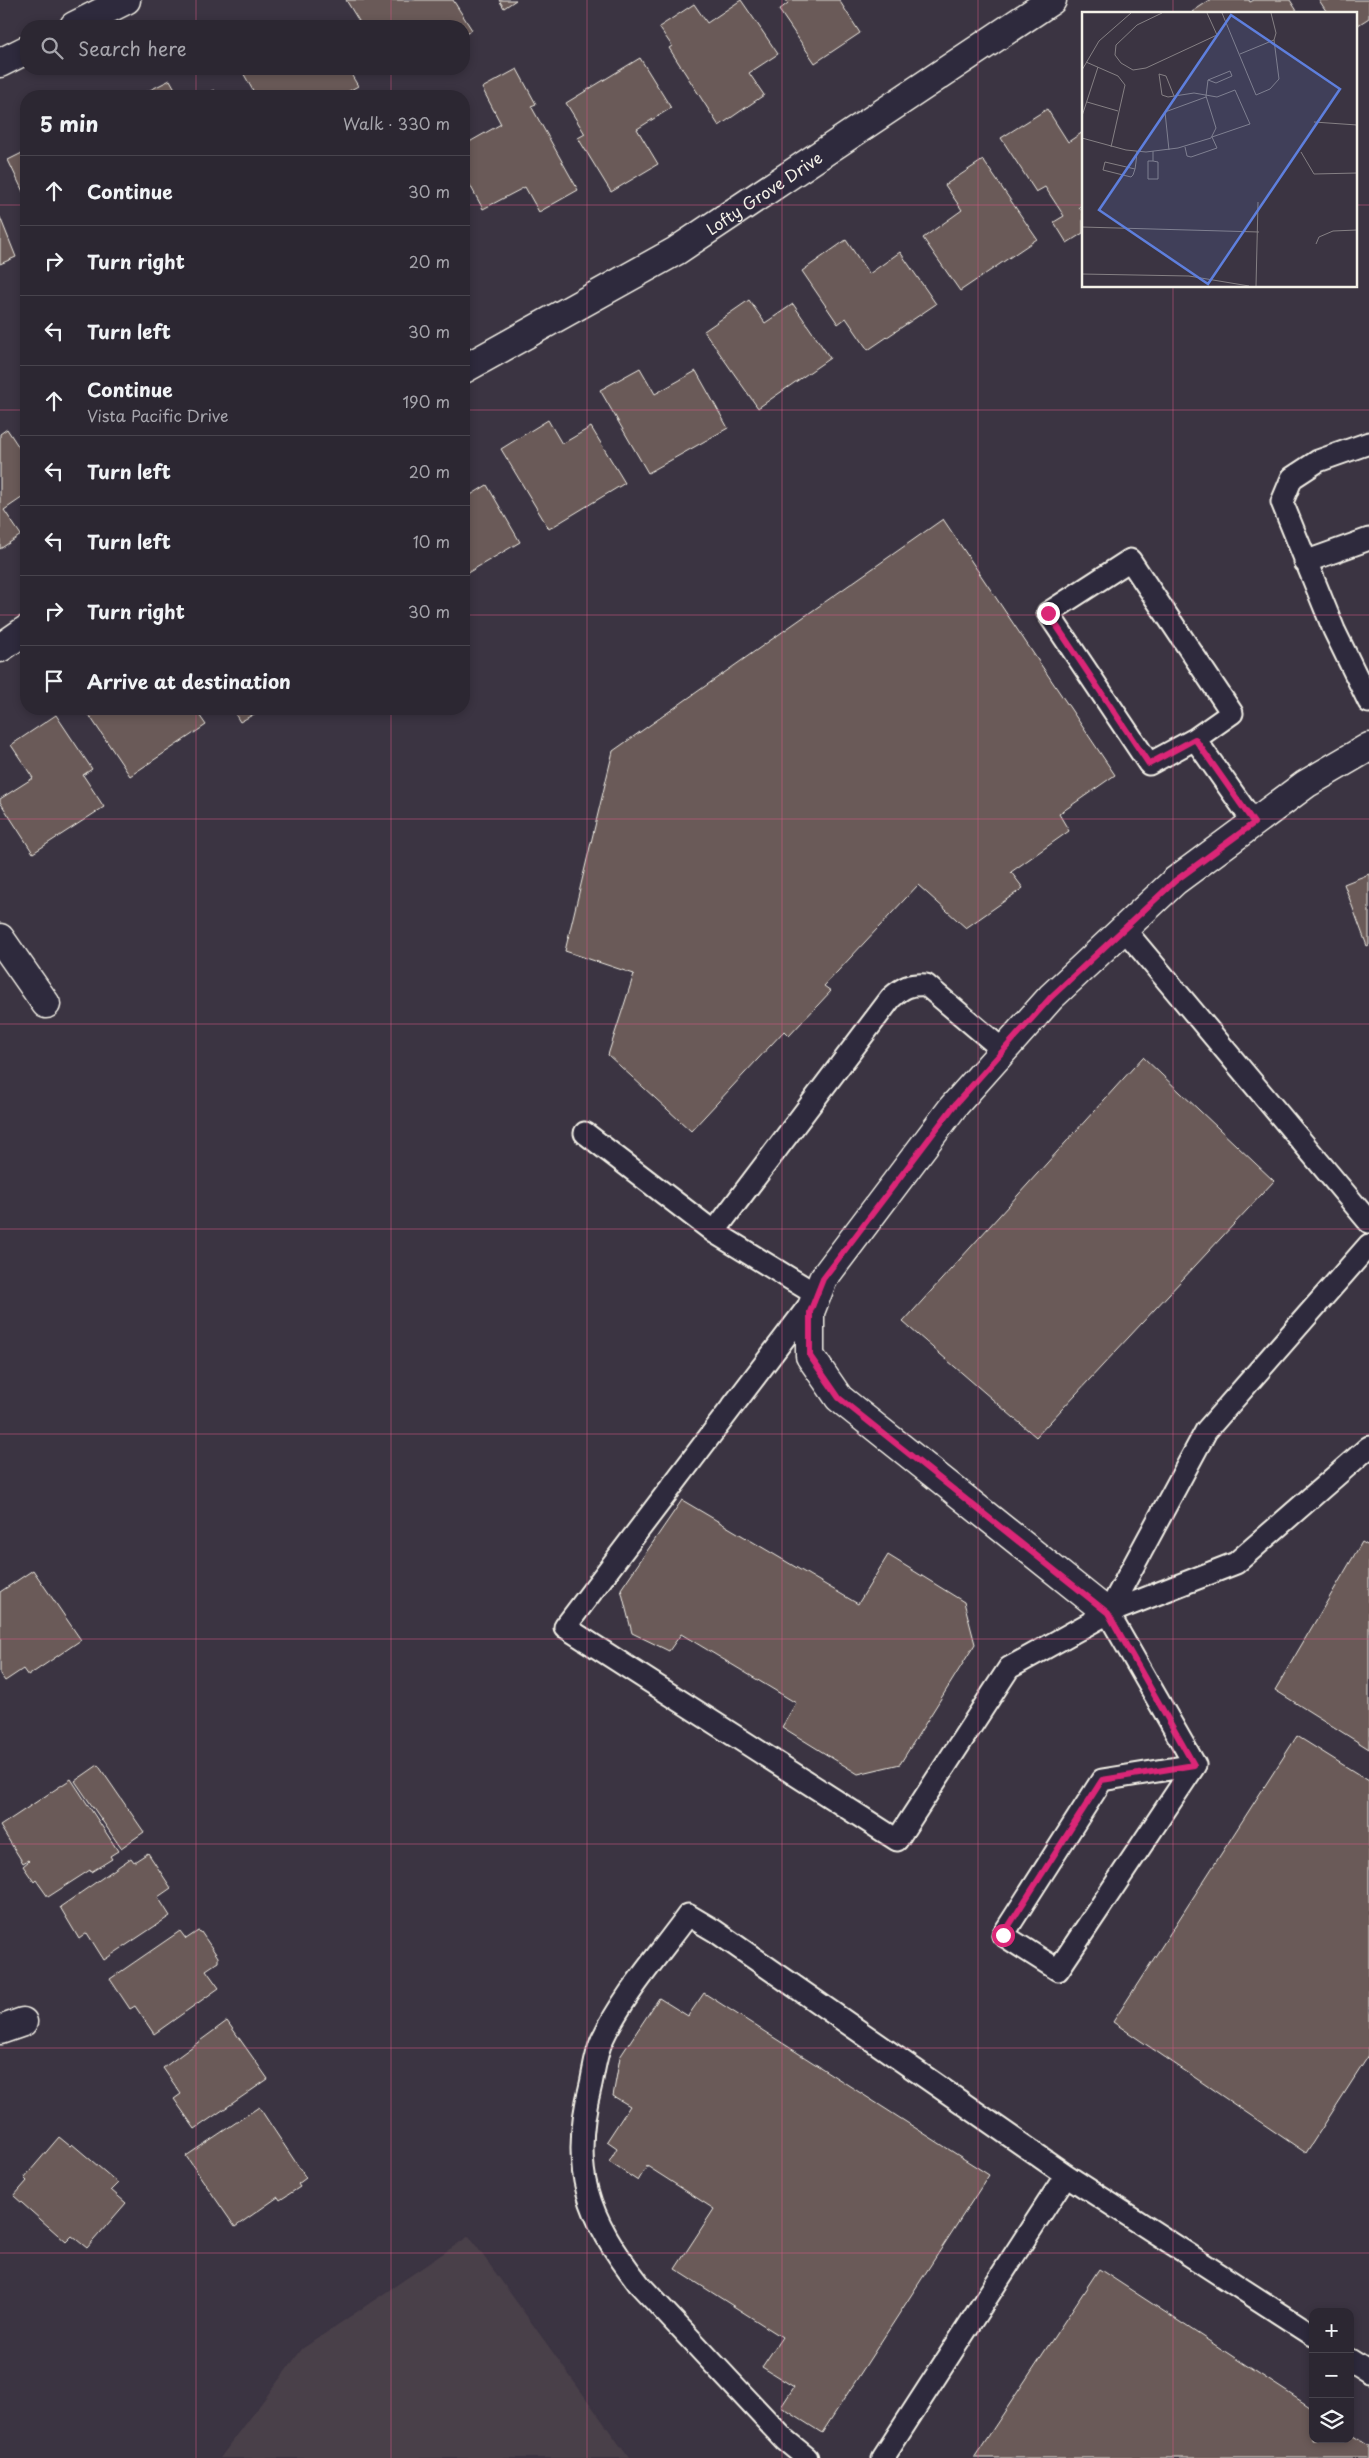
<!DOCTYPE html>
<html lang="en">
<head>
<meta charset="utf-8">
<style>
  :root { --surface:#2c2732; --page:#342f3a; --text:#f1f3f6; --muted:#a6a5ac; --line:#48444d }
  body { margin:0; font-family:"Playpen Sans",sans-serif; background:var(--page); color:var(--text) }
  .controls { position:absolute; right:15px; bottom:15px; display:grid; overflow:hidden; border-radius:10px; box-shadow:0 2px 8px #0003 }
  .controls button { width:45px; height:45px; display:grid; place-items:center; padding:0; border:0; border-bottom:1px solid var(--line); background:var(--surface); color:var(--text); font:25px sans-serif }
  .stop { position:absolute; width:15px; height:15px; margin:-11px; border:4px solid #db2777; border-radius:50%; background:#fff }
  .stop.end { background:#db2777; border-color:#fff; box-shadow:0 1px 5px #0008 }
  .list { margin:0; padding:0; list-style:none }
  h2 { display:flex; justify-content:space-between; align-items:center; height:65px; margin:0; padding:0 20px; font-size:21px }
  h2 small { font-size:16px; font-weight:400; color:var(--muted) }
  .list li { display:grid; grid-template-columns:32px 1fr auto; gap:15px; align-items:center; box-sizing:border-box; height:70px; padding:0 20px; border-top:1px solid var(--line) }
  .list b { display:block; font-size:19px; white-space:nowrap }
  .list p { margin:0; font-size:16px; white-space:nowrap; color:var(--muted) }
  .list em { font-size:16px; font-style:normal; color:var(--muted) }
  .icon { flex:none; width:28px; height:28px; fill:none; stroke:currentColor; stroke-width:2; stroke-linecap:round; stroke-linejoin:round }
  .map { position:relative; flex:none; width:1369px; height:2458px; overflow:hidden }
  .search { position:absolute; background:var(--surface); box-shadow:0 2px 8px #0003; left:20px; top:20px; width:450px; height:55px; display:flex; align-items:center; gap:12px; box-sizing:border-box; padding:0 18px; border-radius:20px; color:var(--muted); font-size:19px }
  .panel { position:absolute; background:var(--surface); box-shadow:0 2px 8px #0003; left:20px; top:90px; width:450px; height:625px; border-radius:20px }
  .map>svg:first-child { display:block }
  .built { fill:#493f49 }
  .building { fill:#6a5a58; stroke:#f4f1e8 }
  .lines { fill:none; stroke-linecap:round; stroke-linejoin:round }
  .lane-casing { stroke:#f4f1e8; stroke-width:25 }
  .street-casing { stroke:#f4f1e8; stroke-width:31 }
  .lane { stroke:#2f2a3d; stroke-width:21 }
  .street { stroke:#2f2a3d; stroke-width:28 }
  .route { stroke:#db2777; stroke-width:6 }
  .grid { fill:none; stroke:#d15985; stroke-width:1; stroke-opacity:0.55 }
  .labels { text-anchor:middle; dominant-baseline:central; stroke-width:4; stroke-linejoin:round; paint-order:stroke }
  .street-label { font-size:16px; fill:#f4f1e8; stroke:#2f2a3d }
  .inset-road { fill:none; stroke:#858084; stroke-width:1 }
  .view { fill:#5e7fdd; fill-opacity:0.15; stroke:#5e7fdd; stroke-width:2.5 }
  .inset-edge { fill:none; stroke:#f4f1e8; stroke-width:2.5 }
</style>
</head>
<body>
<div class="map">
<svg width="1369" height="2458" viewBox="0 0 1369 2458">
  <rect width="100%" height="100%" fill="#3b3442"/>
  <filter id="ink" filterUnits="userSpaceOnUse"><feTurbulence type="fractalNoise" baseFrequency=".02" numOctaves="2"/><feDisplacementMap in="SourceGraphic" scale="10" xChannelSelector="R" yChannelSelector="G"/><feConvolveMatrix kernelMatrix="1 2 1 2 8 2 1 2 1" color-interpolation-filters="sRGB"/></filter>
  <g filter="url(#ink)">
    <path class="built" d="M469,2236L629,2458H220L302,2349Z"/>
    <path class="building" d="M346,0H453L472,30L464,35V26H362Z
      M499,0H516L504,8Z
      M741,0L778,54L749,73L764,95L719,126L669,48L672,46L659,27L694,4L707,23Z
      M786,0H839L860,33L815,63L779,10L788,3Z
      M1210,0H1249L1250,2L1254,0H1290L1299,14H1194L1192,12Z
      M1319,0H1369V18L1355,27V14H1328Z
      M640,58L671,108L637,129L658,164L611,192L578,138L585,134L566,103Z
      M241,69H348L358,86L340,96H256Z
      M517,69L536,104L531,106L578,190L539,212L525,187L483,209L464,174V145L501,124L482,88Z
      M170,80L179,96H138Z
      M214,90L217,96H202Z
      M1047,109L1068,142L1083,132V205L1079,207L1083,212V233L1067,243L1054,222L1064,216L1045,187L1036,192L1001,138Z
      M26,151V198L8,160Z
      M983,160L1037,239L960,291L923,238L962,210L945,185Z
      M0,217L16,257L0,264Z
      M846,240L869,274L900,252L936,304L868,350L846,318L838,324L802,271Z
      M749,300L765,323L793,304L830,358L758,408L704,331Z
      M640,368L655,394L696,371L728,428L648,473L600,390Z
      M548,420L562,444L591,427L625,483L549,529L501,449Z
      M7,429L26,458V495L4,510L21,535L0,549V434Z
      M487,485L520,542L464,575V499Z
      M943,519L1115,775L1059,814L1069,831L1011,872L1023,888L966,928L918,885L824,986L831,991L789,1036L784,1031L691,1131L608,1055L634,974L565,951L613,751Z
      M85,709H195L206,725L130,776Z
      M232,709H263L240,722Z
      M56,715L92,769L83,775L104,807L33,853L0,802V799L33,778L11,745Z
      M1369,874V945L1367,946L1344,884Z
      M1143,1057L1274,1181L1036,1437L903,1322Z
      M682,1500L858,1604L888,1555L964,1602L975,1644L900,1764L858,1774L782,1727L796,1703L681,1634L669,1651L632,1633L621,1589Z
      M1362,1542L1369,1546V1749L1275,1690Z
      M33,1570L81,1640L28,1676L23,1669L5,1681L0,1674V1592Z
      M1297,1736L1369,1781V2055L1306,2153L1113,2022Z
      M98,1765L144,1832L121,1848L75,1781Z
      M71,1779L118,1851L110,1856L112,1859L91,1872L90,1870L48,1897L36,1880L34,1882L23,1866L29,1861L28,1860L23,1863L0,1826Z
      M148,1853L171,1888L158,1897L170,1916L104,1960L87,1933L79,1939L60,1907L131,1858L134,1862Z
      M180,1931L186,1939L198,1931L201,1932L218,1957V1962L206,1970L219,1988L154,2034L135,2006L130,2009L110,1979Z
      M704,1993L989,2175L822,2433L781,2407L794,2387L762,2367L782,2337L675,2269L714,2209L647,2166L638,2181L609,2162L617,2148L607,2141L630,2106L613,2096L620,2057L659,1998L688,2016Z
      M227,2021L268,2079L195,2129L174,2099L181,2094L163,2068Z
      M259,2107L306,2178L298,2184L300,2187L280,2200L278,2197L235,2227L186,2156Z
      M59,2137L70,2146L72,2144L118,2183L111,2190L126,2203L87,2248L72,2236L66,2242L14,2196L27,2181L24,2178Z
      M1099,2269L1313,2409V2439H1350V2434L1369,2446V2458H974Z"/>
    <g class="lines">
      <g class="lane-casing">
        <path id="lane" d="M1369,443L1318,461L1292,478L1282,502L1334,630L1369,702
          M1305,562L1369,539
          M1195,739L1149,764L1048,613L1130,560L1232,713L1195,739L1254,823
          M1124,929L1369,1222
          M1004,1051L926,985C910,984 903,987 891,998L714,1232L817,1295L565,1627L897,1840L1009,1668L1108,1613L1236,1563L1369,1447
          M585,1133L714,1232
          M1108,1613L1195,1765L1058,1970L1003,1935L1102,1780L1195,1765
          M1108,1613L1206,1431L1369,1245
          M1350,2360L1369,2372
          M807,2458L785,2440L639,2284C587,2217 569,2169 591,2084C594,2070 596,2053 602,2040C623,1995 659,1955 688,1915L715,1931L1066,2175L1313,2335
          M883,2458L1066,2175"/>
      </g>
      <g class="street-casing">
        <g id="street">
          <path d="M74,26L126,0"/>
          <path d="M0,63L26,50"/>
          <path id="s1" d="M464,369L676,251L1052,0"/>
          <path d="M0,648L26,630"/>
          <path d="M0,938L46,1004"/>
          <path d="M1108,1613L839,1398L810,1356V1312L823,1279L953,1107L1051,997L1175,881L1306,784L1369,747"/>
          <path d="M0,2030L23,2022"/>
        </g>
      </g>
      <use href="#lane" class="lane"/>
      <use href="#street" class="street"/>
    </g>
  </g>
  <g class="lines" filter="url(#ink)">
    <path class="route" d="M1003,1935L1102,1780L1194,1765L1108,1613L839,1398L810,1356V1312L823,1279L953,1107L1051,997L1175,881L1254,823L1195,739L1149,764L1048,613"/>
  </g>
  <path class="grid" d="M196,0V26M391,0V26M587,0V2458M782,0V2458M978,0V2458M1173,0V14M196,69V96M391,69V96M0,205H26M464,205H1083M1355,205H1369M1173,286V2458M0,410H26M464,410H1369M0,615H26M464,615H1369M196,709V2458M391,709V2458M0,819H1369M0,1024H1369M0,1229H1369M0,1434H1369M0,1639H1369M0,1844H1369M0,2048H1369M0,2253H1369"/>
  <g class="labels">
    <g class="street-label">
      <text stroke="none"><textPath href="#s1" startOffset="348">Lofty Grove Drive</textPath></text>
    </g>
  </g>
  <g transform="translate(1082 12)">
    <rect width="275" height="275" fill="#3b3442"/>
    <path class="inset-road" d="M80,1L55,13L34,33L33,43L39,51L51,58L64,56L135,23L125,1M140,1L174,83L188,77L197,67L192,28M158,42L192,28L194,21L189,1M4,50L36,64L43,73L29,135M0,58L17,29L49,1M92,84L84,64L77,62L80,83L86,85L112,81L135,85L153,78L168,112L130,125L135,136L109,145L105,144L103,135M5,90L36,99M0,104L16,55M232,110L275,113M0,126L44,138L64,140L96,136L129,126L134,116L124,84L126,68L148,59L150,64L134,71L126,68M87,138L83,100L124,85M71,139V149H66V167H76V150L71,149M219,140L232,162L275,161M53,157L23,150L21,158L49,165L51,163L53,157L54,150L55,139M0,215L177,220M234,232L237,225L251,219L275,218M0,262L107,264L167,274M174,274L176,190"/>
    <path class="view" d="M149,3L258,77L126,272L17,198Z"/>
    <rect width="275" height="275" class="inset-edge"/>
  </g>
</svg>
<div class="controls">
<button>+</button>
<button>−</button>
<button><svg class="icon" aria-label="layers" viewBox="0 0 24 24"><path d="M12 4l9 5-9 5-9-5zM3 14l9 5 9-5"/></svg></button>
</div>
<div class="stop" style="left:1003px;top:1935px"></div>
<div class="stop end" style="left:1048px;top:613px"></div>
<div class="search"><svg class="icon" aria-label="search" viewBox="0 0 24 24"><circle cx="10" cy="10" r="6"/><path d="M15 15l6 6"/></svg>Search here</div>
<section class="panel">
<h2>5 min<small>Walk · 330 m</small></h2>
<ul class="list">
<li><svg class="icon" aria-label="ahead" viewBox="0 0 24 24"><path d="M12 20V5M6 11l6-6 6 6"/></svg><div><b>Continue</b></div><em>30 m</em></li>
<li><svg class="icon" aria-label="right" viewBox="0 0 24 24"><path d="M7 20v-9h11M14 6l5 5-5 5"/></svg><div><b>Turn right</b></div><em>20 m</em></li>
<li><svg class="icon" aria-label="left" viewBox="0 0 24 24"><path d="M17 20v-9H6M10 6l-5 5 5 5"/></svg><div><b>Turn left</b></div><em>30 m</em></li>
<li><svg class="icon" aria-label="ahead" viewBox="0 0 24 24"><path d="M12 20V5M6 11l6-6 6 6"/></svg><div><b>Continue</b><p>Vista Pacific Drive</p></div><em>190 m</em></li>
<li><svg class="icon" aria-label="left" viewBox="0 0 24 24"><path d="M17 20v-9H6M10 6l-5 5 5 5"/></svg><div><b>Turn left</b></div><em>20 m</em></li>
<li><svg class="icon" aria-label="left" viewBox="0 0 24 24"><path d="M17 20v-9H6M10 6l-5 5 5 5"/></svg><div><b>Turn left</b></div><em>10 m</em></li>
<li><svg class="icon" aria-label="right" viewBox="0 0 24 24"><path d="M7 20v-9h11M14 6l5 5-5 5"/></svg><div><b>Turn right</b></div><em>30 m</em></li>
<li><svg class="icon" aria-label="arrive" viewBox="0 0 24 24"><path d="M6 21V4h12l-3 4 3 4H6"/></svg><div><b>Arrive at destination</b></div></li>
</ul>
</section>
</div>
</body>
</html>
